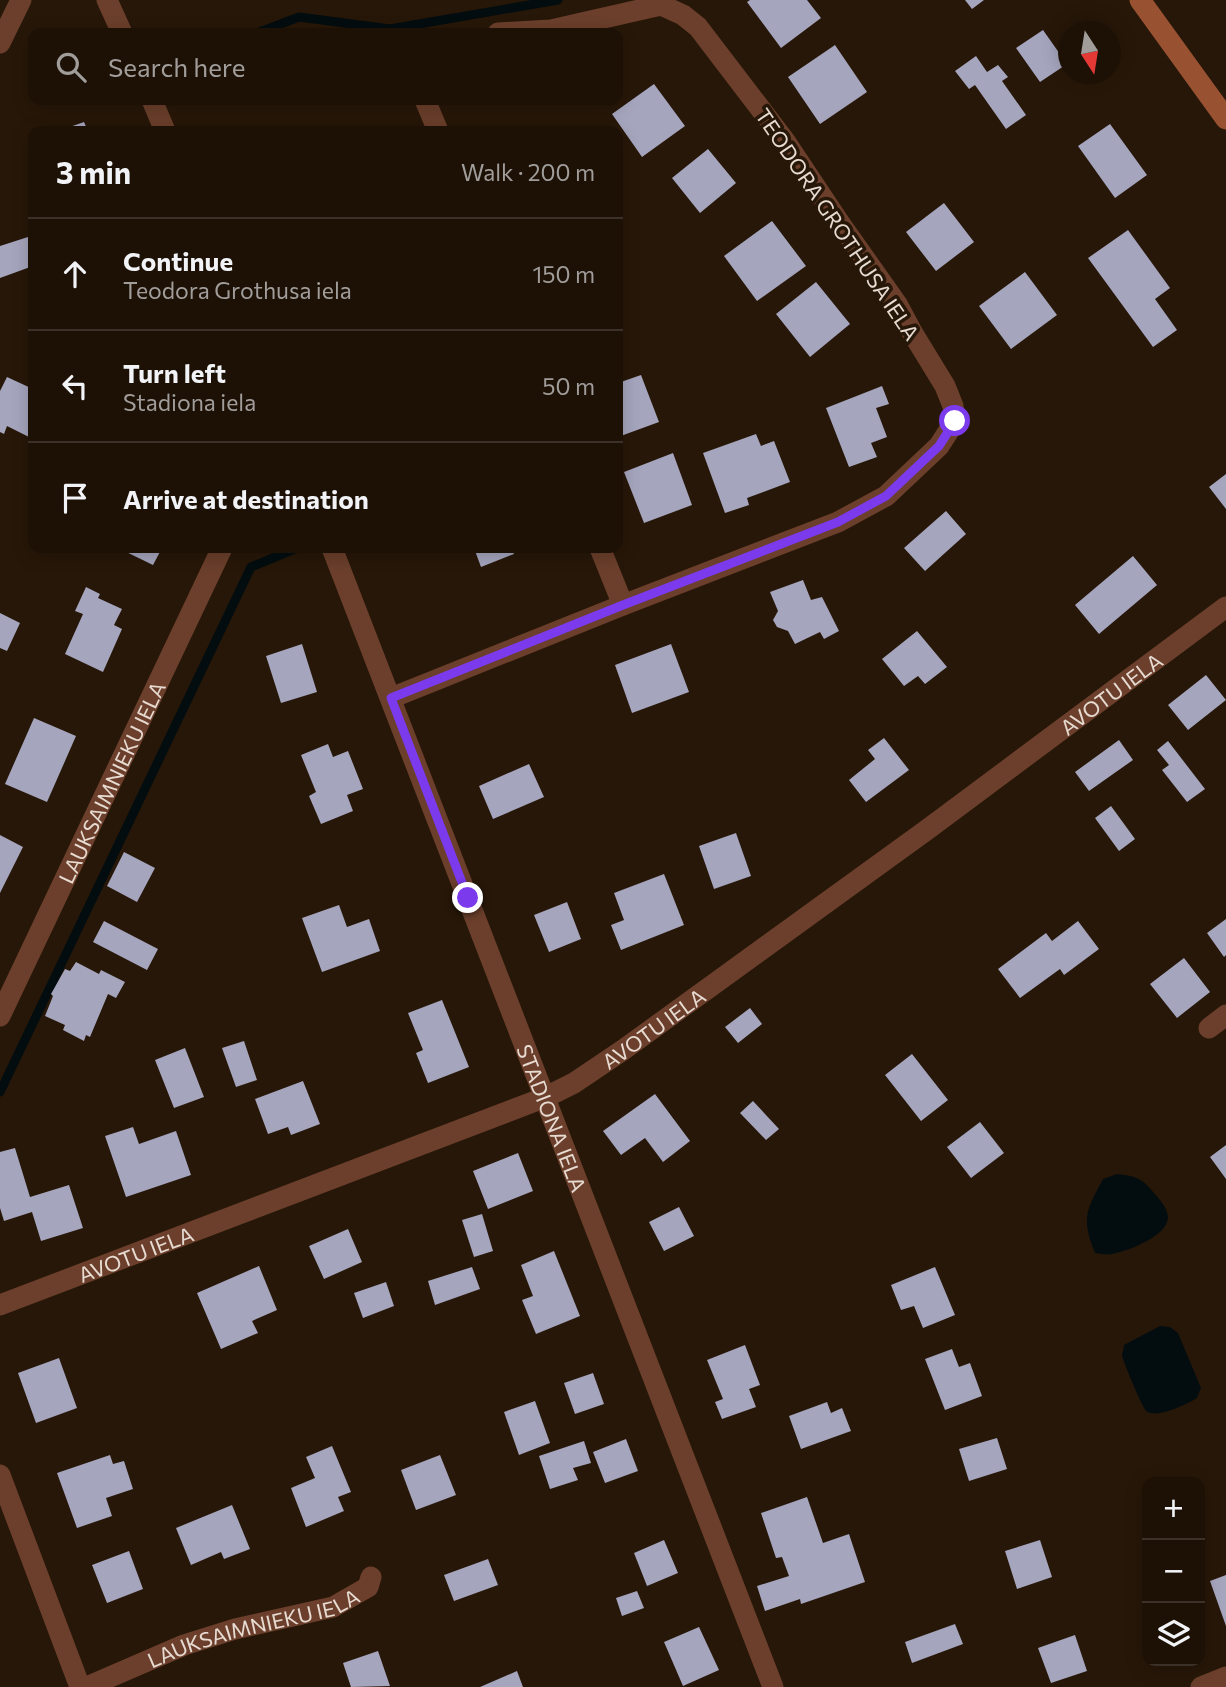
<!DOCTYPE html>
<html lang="en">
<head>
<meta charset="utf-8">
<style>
  :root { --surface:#1d1106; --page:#2a1f14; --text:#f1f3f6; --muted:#a09d9b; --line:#3b3128 }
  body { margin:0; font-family:Commissioner,sans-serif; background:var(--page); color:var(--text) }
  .controls { position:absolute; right:21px; bottom:21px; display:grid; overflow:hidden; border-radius:14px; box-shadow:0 4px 18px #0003 }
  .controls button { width:63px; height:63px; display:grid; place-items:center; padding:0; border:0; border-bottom:2px solid var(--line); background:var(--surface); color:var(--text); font:35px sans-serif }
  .compass { position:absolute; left:1058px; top:21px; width:63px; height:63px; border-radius:50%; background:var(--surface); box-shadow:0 4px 18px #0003; rotate:168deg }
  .stop { position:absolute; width:21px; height:21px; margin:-16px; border:5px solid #7c3aed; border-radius:50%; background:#fff }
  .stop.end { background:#7c3aed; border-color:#fff; box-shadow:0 2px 7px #0008 }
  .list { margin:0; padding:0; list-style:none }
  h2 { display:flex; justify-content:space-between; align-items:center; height:91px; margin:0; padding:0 28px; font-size:30px }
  h2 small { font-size:23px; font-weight:400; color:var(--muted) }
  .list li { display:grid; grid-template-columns:46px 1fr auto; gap:21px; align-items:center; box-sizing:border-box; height:112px; padding:0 28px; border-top:2px solid var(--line) }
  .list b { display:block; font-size:26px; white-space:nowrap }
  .list p { margin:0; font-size:23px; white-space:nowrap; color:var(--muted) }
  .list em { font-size:23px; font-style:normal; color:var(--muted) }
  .icon { flex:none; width:38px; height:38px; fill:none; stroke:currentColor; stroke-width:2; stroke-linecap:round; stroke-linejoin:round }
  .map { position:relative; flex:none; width:1226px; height:1687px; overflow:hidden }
  .search { position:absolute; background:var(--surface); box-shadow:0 4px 18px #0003; left:28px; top:28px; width:595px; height:77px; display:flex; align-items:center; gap:18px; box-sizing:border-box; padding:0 24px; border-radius:14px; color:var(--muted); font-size:26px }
  .panel { position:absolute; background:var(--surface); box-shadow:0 4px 18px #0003; left:28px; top:126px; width:595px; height:427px; border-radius:14px }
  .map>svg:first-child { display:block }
  .water { fill:#030d0f }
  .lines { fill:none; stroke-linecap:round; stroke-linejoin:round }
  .stream { stroke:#030d0f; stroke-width:9 }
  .building { fill:#a5a5be }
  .minor { stroke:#6b3f2b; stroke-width:21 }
  .secondary { stroke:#995231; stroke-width:21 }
  .route { stroke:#7c3aed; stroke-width:9 }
  .labels { text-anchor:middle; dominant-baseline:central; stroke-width:7; stroke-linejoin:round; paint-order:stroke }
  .street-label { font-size:21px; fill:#e7dbd2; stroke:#271708 }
</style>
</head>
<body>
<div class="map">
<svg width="1226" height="1687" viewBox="0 0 1226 1687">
  <rect width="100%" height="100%" fill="#271708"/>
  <path class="water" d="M1117,1174C1136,1176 1142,1178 1154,1193C1160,1200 1167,1207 1168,1217C1168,1236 1128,1251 1112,1254C1106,1255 1101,1254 1095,1253C1081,1218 1086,1211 1103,1179Z
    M1160,1326L1170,1327L1178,1333L1201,1388L1197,1398C1187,1404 1162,1416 1151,1413C1149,1413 1148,1412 1146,1411C1142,1406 1123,1362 1122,1355C1122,1353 1124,1348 1124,1345Z"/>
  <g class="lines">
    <path class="stream" d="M257,33L299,17L390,29L558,0
      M0,1092L251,567L297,548"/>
  </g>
  <path class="building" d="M750,0H807L821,18L781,48L747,2Z
    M965,0H984L972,9Z
    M1043,30L1067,64L1040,82L1016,48Z
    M835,45L867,92L820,124L788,77Z
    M976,56L987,72L998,65L1008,77L1002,81L1026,115L1006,129L975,85L969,89L955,71Z
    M654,84L685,126L642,157L612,114Z
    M84,122L88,131H58Z
    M1110,124L1147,175L1115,198L1078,146Z
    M708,149L736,183L700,213L672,178Z
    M944,203L974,242L936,271L906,232Z
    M772,221L806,266L757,301L724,256Z
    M1128,230L1170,288L1155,299L1177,330L1153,347L1088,258Z
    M28,237L33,253V266L0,278V246Z
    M1025,272L1057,315L1011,349L979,306Z
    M816,282L850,324L810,357L776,314Z
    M641,375L659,422L618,437V383Z
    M7,377L33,389V439L7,426L4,434L0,432V391Z
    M882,386L889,404L876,408L887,437L871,443L877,457L849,467L826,408Z
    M756,434L761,446L774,441L790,482L747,498L749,505L725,513L703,453Z
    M673,453L692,505L644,523L624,472Z
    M1226,474V509L1209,487Z
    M946,511L966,534L925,571L904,548Z
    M118,548H162L153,565Z
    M474,548H511L514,554L481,567Z
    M1133,556L1157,585L1099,634L1075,605Z
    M803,580L811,600L822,597L839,631L824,639L820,632L795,644L788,631L777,627L773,620L778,611L770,592Z
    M86,587L100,594L98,598L122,609L114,625L122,629L103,672L65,654L83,614L75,611Z
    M0,613L20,623L7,651L0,648Z
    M917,631L947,667L925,684L918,676L904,686L882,659Z
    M302,644L317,692L281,703L266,656Z
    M671,644L689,692L632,713L615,665Z
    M1206,675L1226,700L1188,730L1168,705Z
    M34,718L76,736L47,802L5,784Z
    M884,738L909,770L866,802L849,780L875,759L868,750Z
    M1119,740L1133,760L1089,791L1075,772Z
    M1168,741L1205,789L1187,802L1162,770L1169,765L1157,750Z
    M328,744L333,757L348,751L363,789L347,795L353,811L321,824L309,796L316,792L301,755Z
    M529,764L544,797L493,819L479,786Z
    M1111,806L1135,839L1119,851L1095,818Z
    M736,833L751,876L714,889L699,846Z
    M0,835L23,847L0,893Z
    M124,852L155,868L137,902L107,886Z
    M664,874L684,925L621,950L611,925L624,920L614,893Z
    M567,902L581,939L549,952L534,915Z
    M339,905L347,927L369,919L380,951L322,972L302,918Z
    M1226,919V955L1224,957L1207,933Z
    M104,921L158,949L147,970L93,942Z
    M1078,921L1099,949L1064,975L1060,969L1020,998L998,969L1046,933L1052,941Z
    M1184,958L1210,992L1177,1018L1150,984Z
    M76,962L99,974L101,970L125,982L116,998L108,994L90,1037L86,1035L84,1041L63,1030L65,1025L45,1016L53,996L51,994L65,969L70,971Z
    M442,1000L469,1067L428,1083L416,1053L423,1050L408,1013Z
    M750,1008L762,1024L738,1043L725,1027Z
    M244,1041L257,1080L236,1087L222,1048Z
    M185,1048L204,1097L174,1108L155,1060Z
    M912,1054L948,1100L921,1121L885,1075Z
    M303,1081L320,1124L291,1135L288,1127L268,1134L255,1099Z
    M655,1094L690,1141L663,1162L645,1138L621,1155L603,1131Z
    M753,1101L779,1129L766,1140L740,1113Z
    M980,1122L1004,1153L971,1178L947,1147Z
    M133,1127L139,1144L176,1131L191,1175L126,1197L105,1136Z
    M1226,1145V1179L1210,1157Z
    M15,1148L30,1197L69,1185L83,1228L41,1241L32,1212L4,1221L0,1208V1152Z
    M518,1153L533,1191L488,1209L473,1171Z
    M679,1207L694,1236L664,1251L649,1222Z
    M482,1214L493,1251L474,1257L462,1220Z
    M348,1229L362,1262L324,1279L309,1246Z
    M554,1251L580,1316L536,1334L522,1300L533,1296L521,1265Z
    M259,1266L277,1310L252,1321L258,1333L221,1349L197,1293Z
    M472,1267L480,1289L435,1305L428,1281Z
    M935,1267L955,1315L923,1328L914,1306L901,1310L891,1285Z
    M386,1282L394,1306L363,1318L354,1293Z
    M745,1345L760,1385L749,1389L756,1407L722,1419L715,1402L723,1399L707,1360Z
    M952,1349L959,1367L970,1363L982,1396L945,1410L925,1359Z
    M59,1358L77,1408L36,1423L18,1373Z
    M593,1373L604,1404L575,1414L564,1383Z
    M535,1401L550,1443L519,1455L504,1412Z
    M827,1402L831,1413L842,1408L851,1431L801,1449L789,1416Z
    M997,1438L1007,1469L969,1481L959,1449Z
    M626,1439L638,1471L605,1483L593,1452Z
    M584,1441L591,1463L573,1468L578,1480L550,1489L539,1456Z
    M332,1446L351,1492L338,1497L344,1511L306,1527L291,1488L315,1478L306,1457Z
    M110,1455L113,1464L124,1461L133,1489L106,1498L112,1516L77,1528L57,1473Z
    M440,1455L456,1495L416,1510L401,1470Z
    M807,1497L823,1543L849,1534L865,1582L801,1604L800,1599L765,1611L757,1586L789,1576L782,1557L776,1558L761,1513Z
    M232,1505L250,1549L224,1559L221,1552L191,1565L176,1528Z
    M664,1540L678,1573L647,1586L634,1553Z
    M1040,1540L1052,1577L1017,1589L1005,1551Z
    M129,1551L143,1589L107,1603L92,1565Z
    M488,1559L498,1585L454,1601L444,1575Z
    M1226,1575V1626L1210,1581Z
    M637,1591L644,1608L622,1616L616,1598Z
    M955,1624L963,1644L912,1663L905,1642Z
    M699,1627L719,1670L683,1686L664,1642Z
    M1075,1635L1087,1671L1051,1683L1038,1648Z
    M378,1651L390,1686L351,1687L343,1663Z
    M517,1671L523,1687H480Z"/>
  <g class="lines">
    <g class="minor">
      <path d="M107,0L122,33"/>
      <path d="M0,43L21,0"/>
      <path d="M152,100L165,131"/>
      <path d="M425,100L438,131"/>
      <path id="s1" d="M332,548L773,1687"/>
      <path d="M600,548L623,605"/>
      <path d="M391,698L623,605L838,522L886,496L939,446L955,421L953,406L945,386L912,332L897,304L839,222L785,141L698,27L683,15L661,5L551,30L498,33"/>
      <path id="s2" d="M0,1016L222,548"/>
      <path d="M1209,1028L1226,1015"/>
      <path id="s3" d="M0,1305L546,1097L574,1083L623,1050L928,829L1226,607"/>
      <path d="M0,1475L80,1687"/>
      <path id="s4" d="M87,1687L184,1645L235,1629L333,1607L368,1587L371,1577"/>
      <path d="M1201,1687L1226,1677"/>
    </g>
    <path class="secondary" d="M1140,0L1226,119"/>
  </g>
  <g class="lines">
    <path class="route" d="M468,898L391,698L623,605L838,522L886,496L939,446L955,421"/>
  </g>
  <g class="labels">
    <g class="street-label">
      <text transform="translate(838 224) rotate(56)">TEODORA GROTHUSA IELA</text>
      <text stroke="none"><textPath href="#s3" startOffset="1279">AVOTU IELA</textPath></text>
      <text stroke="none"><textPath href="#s2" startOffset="259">LAUKSAIMNIEKU IELA</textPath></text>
      <text stroke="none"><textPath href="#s3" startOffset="712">AVOTU IELA</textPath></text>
      <text stroke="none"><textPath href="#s1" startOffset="611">STADIONA IELA</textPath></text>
      <text stroke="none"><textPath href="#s3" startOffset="145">AVOTU IELA</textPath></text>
      <text stroke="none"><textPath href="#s4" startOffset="177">LAUKSAIMNIEKU IELA</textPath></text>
    </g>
  </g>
</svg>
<div class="controls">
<button>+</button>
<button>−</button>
<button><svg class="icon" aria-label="layers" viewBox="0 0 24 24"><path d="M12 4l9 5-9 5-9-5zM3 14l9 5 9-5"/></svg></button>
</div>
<svg class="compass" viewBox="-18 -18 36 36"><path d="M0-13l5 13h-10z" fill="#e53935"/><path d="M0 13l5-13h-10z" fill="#a09d9b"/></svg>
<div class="stop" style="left:955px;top:421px"></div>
<div class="stop end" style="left:468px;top:898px"></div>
<div class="search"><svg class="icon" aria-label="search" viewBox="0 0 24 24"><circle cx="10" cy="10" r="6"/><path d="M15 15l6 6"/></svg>Search here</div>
<section class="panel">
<h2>3 min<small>Walk · 200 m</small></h2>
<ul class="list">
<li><svg class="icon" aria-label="ahead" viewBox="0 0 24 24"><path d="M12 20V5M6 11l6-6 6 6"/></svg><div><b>Continue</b><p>Teodora Grothusa iela</p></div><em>150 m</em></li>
<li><svg class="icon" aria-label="left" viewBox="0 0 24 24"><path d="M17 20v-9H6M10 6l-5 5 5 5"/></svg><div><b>Turn left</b><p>Stadiona iela</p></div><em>50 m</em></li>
<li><svg class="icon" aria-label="arrive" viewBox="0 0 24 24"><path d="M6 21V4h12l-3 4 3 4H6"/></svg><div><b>Arrive at destination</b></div></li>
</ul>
</section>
</div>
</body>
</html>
